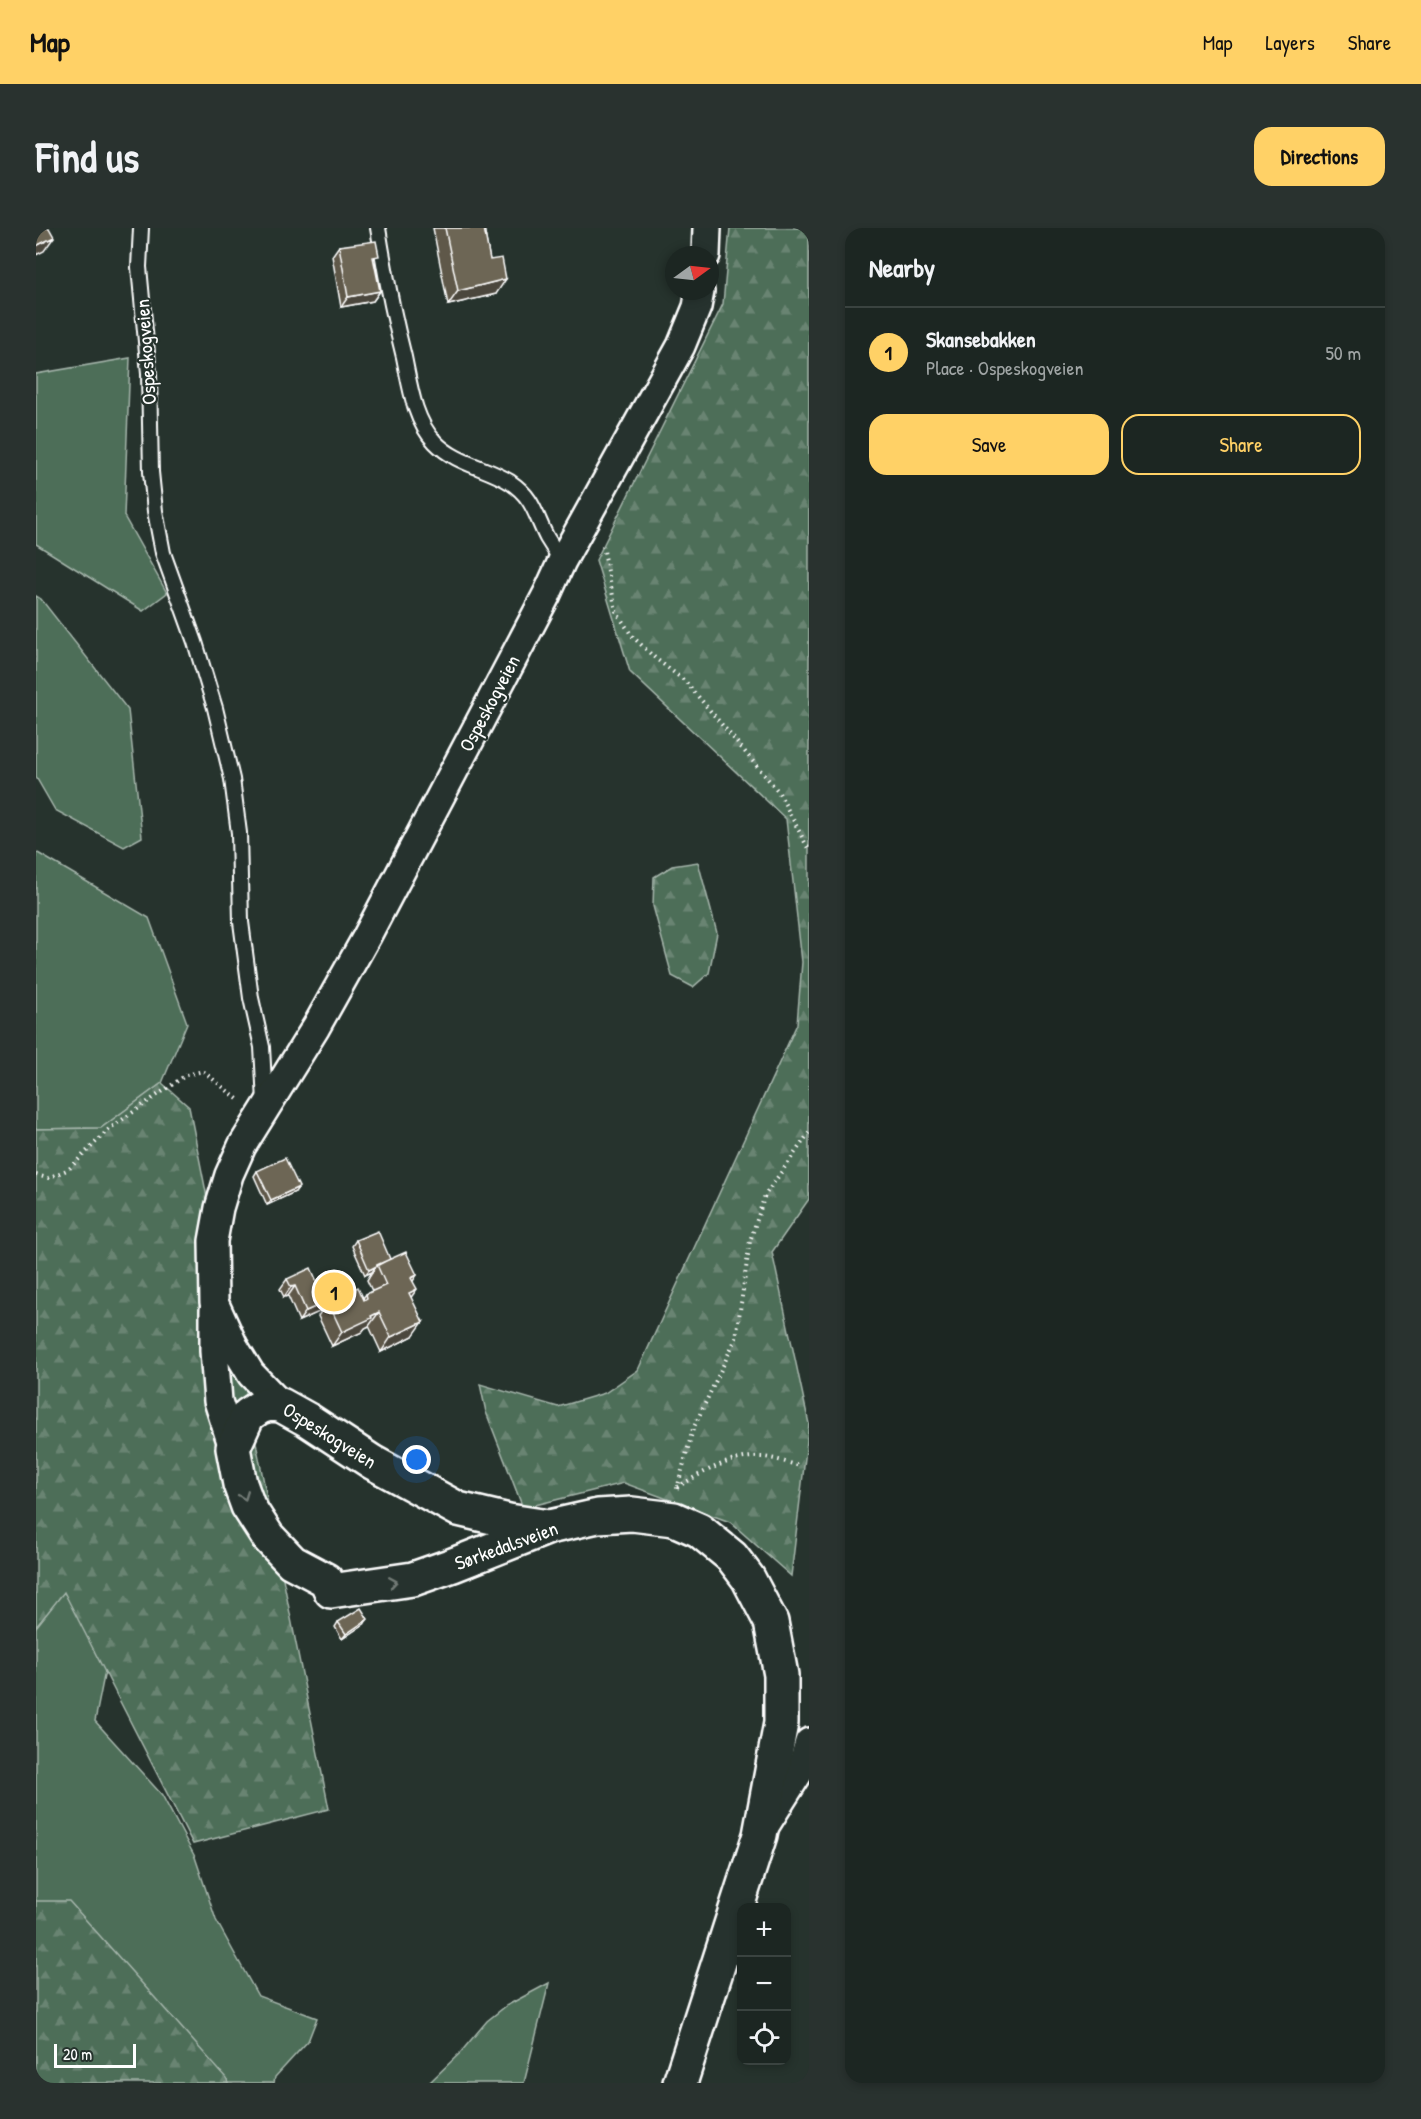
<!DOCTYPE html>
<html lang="en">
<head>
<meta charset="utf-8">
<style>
  :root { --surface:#1c2622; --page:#29322f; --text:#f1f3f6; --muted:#a0a5a5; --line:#3a4340; --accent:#ffd166 }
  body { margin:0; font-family:"Patrick Hand",sans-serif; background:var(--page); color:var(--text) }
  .controls { position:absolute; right:18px; bottom:18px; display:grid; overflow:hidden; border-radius:12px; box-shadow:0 3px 9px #0003 }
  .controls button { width:54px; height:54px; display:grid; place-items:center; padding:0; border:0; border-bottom:2px solid var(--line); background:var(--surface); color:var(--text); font:30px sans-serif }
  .compass { position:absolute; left:629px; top:18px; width:54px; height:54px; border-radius:50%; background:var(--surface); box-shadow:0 3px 9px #0003; rotate:75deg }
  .scale { position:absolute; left:18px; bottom:15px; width:82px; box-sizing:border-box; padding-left:6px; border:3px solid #fff; border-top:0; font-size:16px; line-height:21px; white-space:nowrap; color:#fff; -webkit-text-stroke:4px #26332d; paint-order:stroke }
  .you { position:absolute; left:381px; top:1232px; width:21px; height:21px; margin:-15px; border:4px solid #fff; border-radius:50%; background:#1a73e8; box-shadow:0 0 0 9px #1a73e833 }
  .badge { display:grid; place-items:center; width:39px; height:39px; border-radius:50%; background:var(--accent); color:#111; font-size:20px; font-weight:700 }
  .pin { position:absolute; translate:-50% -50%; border:3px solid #fff; box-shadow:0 2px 6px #0006 }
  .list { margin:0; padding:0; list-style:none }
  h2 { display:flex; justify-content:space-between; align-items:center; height:78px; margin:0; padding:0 24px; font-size:26px }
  h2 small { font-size:20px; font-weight:400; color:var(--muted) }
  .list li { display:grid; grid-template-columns:39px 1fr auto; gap:18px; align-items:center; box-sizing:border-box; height:90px; padding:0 24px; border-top:2px solid var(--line) }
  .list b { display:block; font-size:22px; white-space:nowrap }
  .list p { margin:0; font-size:20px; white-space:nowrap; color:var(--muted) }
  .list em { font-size:20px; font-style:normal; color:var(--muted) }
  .actions { display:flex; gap:12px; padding:18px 24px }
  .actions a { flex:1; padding:14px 0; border:2px solid var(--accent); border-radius:18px; text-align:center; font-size:21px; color:var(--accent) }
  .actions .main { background:var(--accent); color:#111 }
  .icon { flex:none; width:33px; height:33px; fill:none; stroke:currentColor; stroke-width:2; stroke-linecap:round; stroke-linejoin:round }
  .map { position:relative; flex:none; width:773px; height:1855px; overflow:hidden; border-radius:18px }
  header { display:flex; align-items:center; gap:36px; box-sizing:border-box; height:84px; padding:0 30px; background:var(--accent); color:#111 }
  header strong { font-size:28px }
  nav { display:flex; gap:33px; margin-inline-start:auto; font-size:21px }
  .intro { display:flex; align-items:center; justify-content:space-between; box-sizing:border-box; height:144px; padding:0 36px }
  h1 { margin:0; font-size:42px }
  .button { padding:15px 27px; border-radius:18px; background:var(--accent); color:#111; font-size:21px; font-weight:700 }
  main { display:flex; gap:36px; padding:0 36px }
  aside { flex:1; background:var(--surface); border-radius:18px; box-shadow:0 3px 9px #0003 }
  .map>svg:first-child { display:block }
  .grass { fill:#4e6e59; stroke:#a6b6ac; stroke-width:1.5 }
  .forest { fill:url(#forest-firs); stroke:#a6b6ac; stroke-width:1.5 }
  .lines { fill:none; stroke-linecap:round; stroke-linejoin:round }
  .service-casing { stroke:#fff; stroke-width:18 }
  .minor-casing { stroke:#fff; stroke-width:32 }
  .tertiary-casing { stroke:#fff; stroke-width:38 }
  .path { stroke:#fff; stroke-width:4; stroke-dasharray:1.5 4.5; stroke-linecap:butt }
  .service { stroke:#26332d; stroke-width:14 }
  .minor { stroke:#26332d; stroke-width:27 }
  .tertiary { stroke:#26332d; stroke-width:33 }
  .wall { fill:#5e5849; stroke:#fff; stroke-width:1.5 }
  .shaded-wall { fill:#4c473c; stroke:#fff; stroke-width:1.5 }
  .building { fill:#6d6655; stroke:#fff; stroke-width:1.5 }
  .oneway { stroke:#727a76 }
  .labels { text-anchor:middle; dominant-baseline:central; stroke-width:4.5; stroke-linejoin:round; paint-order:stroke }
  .street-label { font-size:20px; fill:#fff; stroke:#26332d }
</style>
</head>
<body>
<header>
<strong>Map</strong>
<nav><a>Map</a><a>Layers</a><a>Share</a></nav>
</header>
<div class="intro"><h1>Find us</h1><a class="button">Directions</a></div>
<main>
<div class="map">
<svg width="773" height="1855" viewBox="0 0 773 1855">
  <defs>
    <pattern id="forest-firs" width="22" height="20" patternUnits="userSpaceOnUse" patternTransform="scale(1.5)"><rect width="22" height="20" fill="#4e6e59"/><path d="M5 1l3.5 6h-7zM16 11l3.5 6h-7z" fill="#698472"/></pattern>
  </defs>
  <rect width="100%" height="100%" fill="#26332d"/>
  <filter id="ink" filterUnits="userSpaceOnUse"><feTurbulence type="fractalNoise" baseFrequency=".0167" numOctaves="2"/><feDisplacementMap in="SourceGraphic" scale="12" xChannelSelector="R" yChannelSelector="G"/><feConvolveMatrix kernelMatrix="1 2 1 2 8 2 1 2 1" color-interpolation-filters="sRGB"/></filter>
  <g filter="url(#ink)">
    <path class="grass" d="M94,130L88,288L131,365L107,383L0,316V146Z
      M0,368L5,371L92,482L106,609L88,619L19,582L0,549Z
      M0,624L113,690L151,795L126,855L65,900L0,901Z
      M21,1361L60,1384L72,1428L59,1493L126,1567L159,1629L180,1692L222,1768L281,1790L272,1813L239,1849L238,1855H148L0,1697V1366Z
      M513,1755L488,1855H393L424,1825L451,1793L470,1778Z"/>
    <path class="forest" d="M694,0H773V971L736,1024L773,1196L755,1348L694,1294L588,1255L487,1280L450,1184L444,1156L522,1179L569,1165L602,1142L761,796L766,734L750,591L594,444L560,332L687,76Z
      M662,634L681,705L673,745L657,759L636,748L617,678L618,649L636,638Z
      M126,855L153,879L293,1581L157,1616L28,1364L0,1399V901L65,900Z
      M0,1673H33L191,1851L192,1855H0Z"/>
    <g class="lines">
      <g class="service-casing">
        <path id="service" d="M105,0L103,39L113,146L115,244L119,283L127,325L159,414L179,480L196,551L203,605L205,694L215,770L226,819L229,874
          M342,0C349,44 357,86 368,129C374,158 378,192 399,214C420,236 450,239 474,254C498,270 499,287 511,310C516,318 521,326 526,333"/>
      </g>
      <g class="minor-casing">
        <path id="minor" d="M670,27L671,0
          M178,1082V1123L182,1173L197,1220
          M245,1177L215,1146L198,1118L178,1074L177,1013L183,980L193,947L206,918L280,799L331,708L511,366L526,333L645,118L661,79L664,63
          M729,1598L765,1541L773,1514"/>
      </g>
      <g class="tertiary-casing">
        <path id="tertiary" d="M513,1299L473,1293L422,1281L336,1234L272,1192L245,1177L234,1176L224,1179L212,1187L197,1220L204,1256L212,1278L232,1309L256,1334L290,1352L295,1363L377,1351L417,1337L513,1299L562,1288L596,1286L638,1291L663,1302L696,1329L712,1350L735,1394L745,1447V1495L724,1607L644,1855"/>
      </g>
      <path class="path" d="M567,318L580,383L596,408L619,430L649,453L742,563L773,622
        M0,947L12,950L33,941L73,901L150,847L167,843L204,873
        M641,1259C668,1244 695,1227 727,1229C739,1230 752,1235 764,1238
        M641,1261L657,1201L700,1110L714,1013L729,967L773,905"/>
      <use href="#service" class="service"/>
      <use href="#minor" class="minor"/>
      <use href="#tertiary" class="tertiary"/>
    </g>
    <path class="wall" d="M397,0H448L460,66L412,77Z
      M303,18L338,34L344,63L337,73L305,79L296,28Z
      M221,943L259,964L231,977L218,948Z
      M320,1012L354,1031L381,1047L377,1053L375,1069L377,1108L345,1124L333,1098L329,1100L326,1104L296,1118L282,1088L292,1074L327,1070L330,1066L336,1063L331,1052L336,1044L329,1047L316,1018Z
      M251,1051L290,1074L283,1084L263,1093L252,1068L248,1069L244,1061Z
      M302,1394L328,1396L306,1411L299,1399Z"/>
    <path class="shaded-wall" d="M18,9L8,23L0,27V18Z
      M470,51L460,66L412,77L422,63Z
      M344,63L337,73L305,79L312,69Z
      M263,959L259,964L231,977L235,972Z
      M340,1039L336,1044L329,1047L333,1042Z
      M259,1058L252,1068L248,1069L255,1059Z
      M381,1061L371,1075L373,1065Z
      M290,1074L283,1084L263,1093L270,1083Z
      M343,1084L333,1098L329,1100L326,1104L296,1118L306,1104Z
      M387,1094L377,1108L345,1124L355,1109Z
      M332,1391L328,1396L306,1411L310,1406Z"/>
    <path class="building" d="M0,0H13L18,9L0,18Z
      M409,0H448L454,32L466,30L470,51L422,63Z
      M340,13L343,28L337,29L344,63L312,69L303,18Z
      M249,930L263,959L235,972L221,943Z
      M342,1003L354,1031L333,1042L320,1012Z
      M370,1024L381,1047L375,1050L381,1061L373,1065L387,1094L355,1109L343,1084L335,1088L336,1090L306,1104L292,1074L322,1059L328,1072L331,1070L330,1066L350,1057L341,1037Z
      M275,1040L290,1074L270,1083L259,1058L255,1059L251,1051Z
      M325,1380L332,1391L310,1406L302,1394Z"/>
    <defs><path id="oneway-chevron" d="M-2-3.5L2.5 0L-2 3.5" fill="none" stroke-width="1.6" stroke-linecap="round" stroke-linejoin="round" transform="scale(1.5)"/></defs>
    <g class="oneway">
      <use href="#oneway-chevron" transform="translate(208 1268) rotate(69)"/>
      <use href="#oneway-chevron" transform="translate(357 1354) rotate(-9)"/>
    </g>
  </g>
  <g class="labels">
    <g class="street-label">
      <text transform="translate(109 124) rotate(-94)">Ospeskogveien</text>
      <text transform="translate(453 475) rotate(-62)">Ospeskogveien</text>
      <text transform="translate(294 1207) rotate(32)">Ospeskogveien</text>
      <text transform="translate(470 1317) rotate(-20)">Sørkedalsveien</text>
    </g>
  </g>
</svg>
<div class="controls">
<button>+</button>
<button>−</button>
<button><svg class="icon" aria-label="locate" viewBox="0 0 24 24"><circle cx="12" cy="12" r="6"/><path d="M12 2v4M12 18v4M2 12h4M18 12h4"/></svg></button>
</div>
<svg class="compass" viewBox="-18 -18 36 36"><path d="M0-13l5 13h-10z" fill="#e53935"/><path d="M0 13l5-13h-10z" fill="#a0a5a5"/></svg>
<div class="scale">20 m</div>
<div class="you"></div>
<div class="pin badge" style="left:298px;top:1064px">1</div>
</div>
<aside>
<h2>Nearby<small></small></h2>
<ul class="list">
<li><span class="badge">1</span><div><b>Skansebakken</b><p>Place · Ospeskogveien</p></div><em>50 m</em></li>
</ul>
<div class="actions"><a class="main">Save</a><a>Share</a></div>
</aside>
</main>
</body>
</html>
